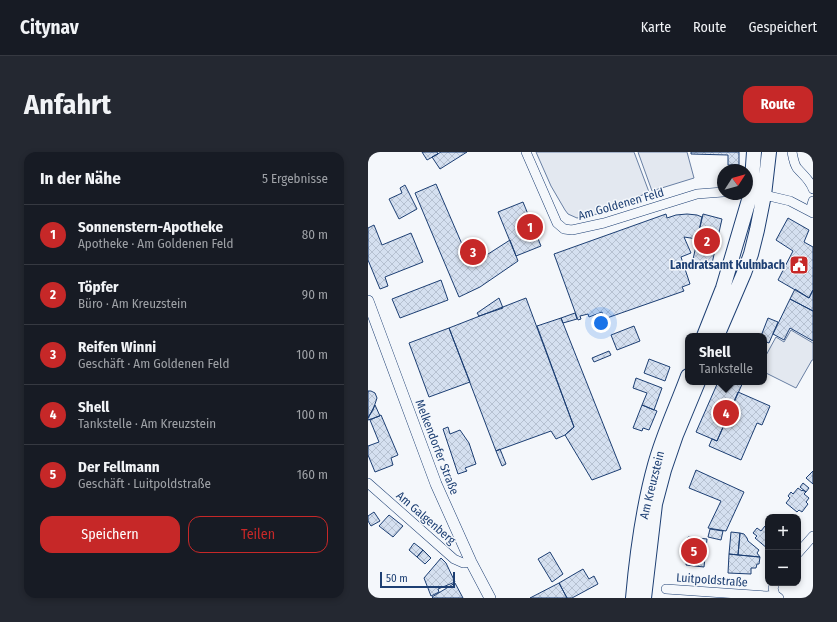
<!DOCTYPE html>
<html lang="de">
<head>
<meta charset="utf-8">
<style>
  :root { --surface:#171b24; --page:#242831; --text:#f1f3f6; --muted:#9ea1a6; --line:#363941; --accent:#c62828 }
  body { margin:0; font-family:"Fira Sans Condensed",sans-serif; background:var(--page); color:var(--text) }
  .controls { position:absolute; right:12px; bottom:12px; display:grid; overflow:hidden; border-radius:8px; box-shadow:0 2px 6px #0003 }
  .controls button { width:36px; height:36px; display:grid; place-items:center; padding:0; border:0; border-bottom:1px solid var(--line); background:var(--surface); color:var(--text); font:20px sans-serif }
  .compass { position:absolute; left:349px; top:12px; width:36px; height:36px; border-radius:50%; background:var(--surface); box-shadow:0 2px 6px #0003; rotate:54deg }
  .scale { position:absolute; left:12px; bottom:10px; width:75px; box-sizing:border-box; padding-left:4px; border:2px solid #1d3f73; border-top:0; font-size:11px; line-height:14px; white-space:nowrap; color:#1d3f73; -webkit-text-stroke:3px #f4f7fb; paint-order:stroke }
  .you { position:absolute; left:233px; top:171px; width:14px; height:14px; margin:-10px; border:3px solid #fff; border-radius:50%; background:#1a73e8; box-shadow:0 0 0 6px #1a73e833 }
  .badge { display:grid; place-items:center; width:26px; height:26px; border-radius:50%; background:var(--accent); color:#fff; font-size:13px; font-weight:700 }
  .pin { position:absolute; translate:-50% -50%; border:2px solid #fff; box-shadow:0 1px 4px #0006 }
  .popup { position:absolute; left:317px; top:181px; width:82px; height:52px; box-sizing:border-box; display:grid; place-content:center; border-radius:8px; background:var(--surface); filter:drop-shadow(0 1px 3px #0005); font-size:13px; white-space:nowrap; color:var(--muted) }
  .popup b { font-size:15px; color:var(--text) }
  .popup::after { content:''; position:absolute; left:50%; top:100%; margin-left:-8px; border:8px solid transparent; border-top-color:var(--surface) }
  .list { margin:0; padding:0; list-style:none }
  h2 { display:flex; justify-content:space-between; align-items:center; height:52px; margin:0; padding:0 16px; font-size:17px }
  h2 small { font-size:13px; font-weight:400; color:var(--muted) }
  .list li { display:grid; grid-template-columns:26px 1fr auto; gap:12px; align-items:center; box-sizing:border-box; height:60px; padding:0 16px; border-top:1px solid var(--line) }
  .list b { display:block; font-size:15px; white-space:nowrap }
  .list p { margin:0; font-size:13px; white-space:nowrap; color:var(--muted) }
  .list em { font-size:13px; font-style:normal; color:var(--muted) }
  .actions { display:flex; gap:8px; padding:12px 16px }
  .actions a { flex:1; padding:9px 0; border:1px solid var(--accent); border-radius:12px; text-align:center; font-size:14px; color:var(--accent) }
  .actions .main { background:var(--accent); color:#fff }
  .map { position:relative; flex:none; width:445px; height:446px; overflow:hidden; border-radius:12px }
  header { display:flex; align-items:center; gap:24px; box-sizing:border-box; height:56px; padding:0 20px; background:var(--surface); border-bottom:1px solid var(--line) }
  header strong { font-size:19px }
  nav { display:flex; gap:22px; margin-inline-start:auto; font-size:14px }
  .intro { display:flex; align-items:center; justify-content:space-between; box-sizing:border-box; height:96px; padding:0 24px }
  h1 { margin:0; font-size:28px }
  .button { padding:10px 18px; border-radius:12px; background:var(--accent); color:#fff; font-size:14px; font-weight:700 }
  main { display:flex; gap:24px; padding:0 24px }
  aside { flex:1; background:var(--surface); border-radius:12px; box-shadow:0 2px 6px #0003 }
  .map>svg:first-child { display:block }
  .parking { fill:#e3e8f0; stroke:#687fa3 }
  .building { fill:url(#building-cross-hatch); stroke:#1d3f73 }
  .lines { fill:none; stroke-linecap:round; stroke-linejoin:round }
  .minor-casing { stroke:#1d3f73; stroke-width:10 }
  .tertiary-casing { stroke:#1d3f73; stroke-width:12 }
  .primary-casing { stroke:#1d3f73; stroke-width:16 }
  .minor { stroke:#f4f7fb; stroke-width:9 }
  .tertiary { stroke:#f4f7fb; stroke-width:11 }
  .primary { stroke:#f4f7fb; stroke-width:14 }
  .labels { text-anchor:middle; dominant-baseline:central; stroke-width:3; stroke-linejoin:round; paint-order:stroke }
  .street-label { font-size:12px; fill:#1d3f73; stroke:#f4f7fb }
  .poi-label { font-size:12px; font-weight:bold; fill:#1d3f73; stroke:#f4f7fb; text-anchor:end }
</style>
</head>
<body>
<header>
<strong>Citynav</strong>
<nav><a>Karte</a><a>Route</a><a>Gespeichert</a></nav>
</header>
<div class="intro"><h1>Anfahrt</h1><a class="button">Route</a></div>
<main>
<aside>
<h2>In der Nähe<small>5 Ergebnisse</small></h2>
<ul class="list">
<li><span class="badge">1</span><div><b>Sonnenstern-Apotheke</b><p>Apotheke · Am Goldenen Feld</p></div><em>80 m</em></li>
<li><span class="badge">2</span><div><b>Töpfer</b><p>Büro · Am Kreuzstein</p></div><em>90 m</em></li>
<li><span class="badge">3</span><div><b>Reifen Winni</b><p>Geschäft · Am Goldenen Feld</p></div><em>100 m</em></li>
<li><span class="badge">4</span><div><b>Shell</b><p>Tankstelle · Am Kreuzstein</p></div><em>100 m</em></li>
<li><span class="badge">5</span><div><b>Der Fellmann</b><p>Geschäft · Luitpoldstraße</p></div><em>160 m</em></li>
</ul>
<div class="actions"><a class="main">Speichern</a><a>Teilen</a></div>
</aside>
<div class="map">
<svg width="445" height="446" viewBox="0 0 445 446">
  <defs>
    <pattern id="building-cross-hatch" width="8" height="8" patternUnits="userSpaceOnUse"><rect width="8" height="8" fill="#d5e0f0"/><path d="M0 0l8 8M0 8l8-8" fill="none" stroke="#b6c1d1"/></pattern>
  </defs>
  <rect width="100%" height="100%" fill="#f4f7fb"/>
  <path class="parking" d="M168,0H266L281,40L234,61L209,66L200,62L197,58L183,34Z
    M270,0H319L326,26L284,39Z
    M423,178L445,191V208H444L428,236L396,220V207L408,185L416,190Z"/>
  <path class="building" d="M54,0H69L70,2L59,8Z
    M73,0H99L72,17L64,5Z
    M323,0H371V13H360V3L323,2Z
    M68,32L103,113L142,88L150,109L112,135L91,145L47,41Z
    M37,33L49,57L31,67L21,47L34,41L32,36Z
    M155,50L173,94L148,104L130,60Z
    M298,62L299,66L308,63L319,62L329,63L334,65L329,87L316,85L323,101L313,105L322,132L314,135L316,139L236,167L234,160L221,165L220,162L212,164L213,167L210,168L186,102Z
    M335,62L354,67L343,116L324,112Z
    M420,66L441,78L436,90L445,95V138L441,146L410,128L425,99L408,88Z
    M6,73L14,93L43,81L55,110L17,125L20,134L12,137L0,108V76Z
    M73,128L80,148L32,166L24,147Z
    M427,137L441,146L445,138V159L422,147Z
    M131,146L135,156L111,164L109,161Z
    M158,146L206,275L197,283L188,287L183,279L128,299L81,176Z
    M422,147L445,159V189L422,176L416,188L405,182Z
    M207,161L209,167L195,171L193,166Z
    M193,166L253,317L224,328L197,283L206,275L169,174Z
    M400,166L410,170L401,191L396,189V184H393Z
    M266,174L272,189L249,198L243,183Z
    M81,176L102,230L61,245L41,191Z
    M241,199L243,203L226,210L224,206Z
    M281,207L302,215L297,229L276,221Z
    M268,226L294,236L286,258L274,253L279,241L265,236Z
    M350,230H375L349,289L328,280Z
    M0,239H3L7,241L9,246L5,258L0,266Z
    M370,240L402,254L394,273L389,271L373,308L341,294L344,287L349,289Z
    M7,253L12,264L0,268V266Z
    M274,253L289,259L281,278L275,276L274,279L265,276Z
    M13,263L30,303L23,306L25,313L7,320L0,303V294L11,290L2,268Z
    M80,275L82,282L92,278L101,291L108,312L97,316L99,319L90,322L75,277Z
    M132,297L138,312L134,314L128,299Z
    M328,318L376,340L358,379L340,376L353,349L321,336Z
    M445,319V332L438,326Z
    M435,331L441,336L438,340L432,335Z
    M430,336L434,339L435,338L438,340L436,342L441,346L438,350L440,352L434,360L431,358L429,360L418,351L422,346L420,344L423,340L425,342Z
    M6,360L12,369L3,374L0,369V364Z
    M21,363L35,374L25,385L11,374Z
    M397,374L400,376V397L387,386L389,384L385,381L389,376L393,379Z
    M342,377L355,379L353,388L340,385Z
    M363,380L372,381L370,403L361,402Z
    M372,381L376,382L379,386L380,389L391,398L389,401L392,405L370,403Z
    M320,385L339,387L336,415L318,413L319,405H315L313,402L314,396L316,395H319Z
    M46,391L55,398L49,405L41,398Z
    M55,398L63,406L57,412L49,405Z
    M182,400L195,422L184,430L170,407Z
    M361,402L392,405L391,412H389L388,416H383V422L360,421Z
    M73,406L78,411L87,430L70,437L71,440L63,444L56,426Z
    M215,417L221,427L226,424L230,432L204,446H199L191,431Z
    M87,431L95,446H65L64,445Z
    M191,431L199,446H162Z"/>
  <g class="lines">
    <g class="minor-casing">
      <path id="minor" d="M158,0L189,71L196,77L204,78L236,71L329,42L355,40
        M424,0C425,5 426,12 429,16C435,23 442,28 445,37
        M392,42L422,49L445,61
        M442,59L445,49
        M0,331L86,407L95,411L103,410
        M430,401L445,384
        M298,437L399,444L407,443L411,446
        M407,443L405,436L407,431"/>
    </g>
    <g class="tertiary-casing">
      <path id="tertiary" d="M0,149L68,332L103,410L122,446"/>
    </g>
    <g class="primary-casing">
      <path id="primary" d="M336,184L355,136L383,41L386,0
        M349,184L376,121L383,102L389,78L396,43L401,0
        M265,446C269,401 275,356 287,313C295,283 309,254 320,224
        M276,446L287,352L296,318L308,283L330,230"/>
    </g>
    <use href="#minor" class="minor"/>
    <use href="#tertiary" class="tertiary"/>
    <use href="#primary" class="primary"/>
  </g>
  <defs>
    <g id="civic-square" transform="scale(1)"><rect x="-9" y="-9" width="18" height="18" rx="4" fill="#c62828" stroke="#f4f7fb"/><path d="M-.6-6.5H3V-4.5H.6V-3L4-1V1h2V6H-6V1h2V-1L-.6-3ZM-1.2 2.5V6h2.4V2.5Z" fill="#fff"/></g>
  </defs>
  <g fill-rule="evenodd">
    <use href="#civic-square" x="431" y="113"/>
  </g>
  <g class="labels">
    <g class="street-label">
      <text transform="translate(253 52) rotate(-16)">Am Goldenen Feld</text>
      <text transform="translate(69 295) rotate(69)">Melkendorfer Straße</text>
      <text transform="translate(284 333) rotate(-76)">Am Kreuzstein</text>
      <text transform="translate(58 366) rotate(41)">Am Galgenberg</text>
      <text transform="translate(344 428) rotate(4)">Luitpoldstraße</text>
    </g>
    <g class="poi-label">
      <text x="417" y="113">Landratsamt Kulmbach</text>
    </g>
  </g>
</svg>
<div class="controls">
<button>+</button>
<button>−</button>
</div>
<svg class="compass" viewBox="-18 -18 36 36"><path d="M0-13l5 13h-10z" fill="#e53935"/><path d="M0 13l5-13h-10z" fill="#9ea1a6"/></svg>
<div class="scale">50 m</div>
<div class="you"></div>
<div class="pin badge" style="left:162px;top:75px">1</div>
<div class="pin badge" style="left:339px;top:89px">2</div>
<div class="pin badge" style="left:105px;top:100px">3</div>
<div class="pin badge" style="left:358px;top:261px">4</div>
<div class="popup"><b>Shell</b>Tankstelle</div>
<div class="pin badge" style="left:326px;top:399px">5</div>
</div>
</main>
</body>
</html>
